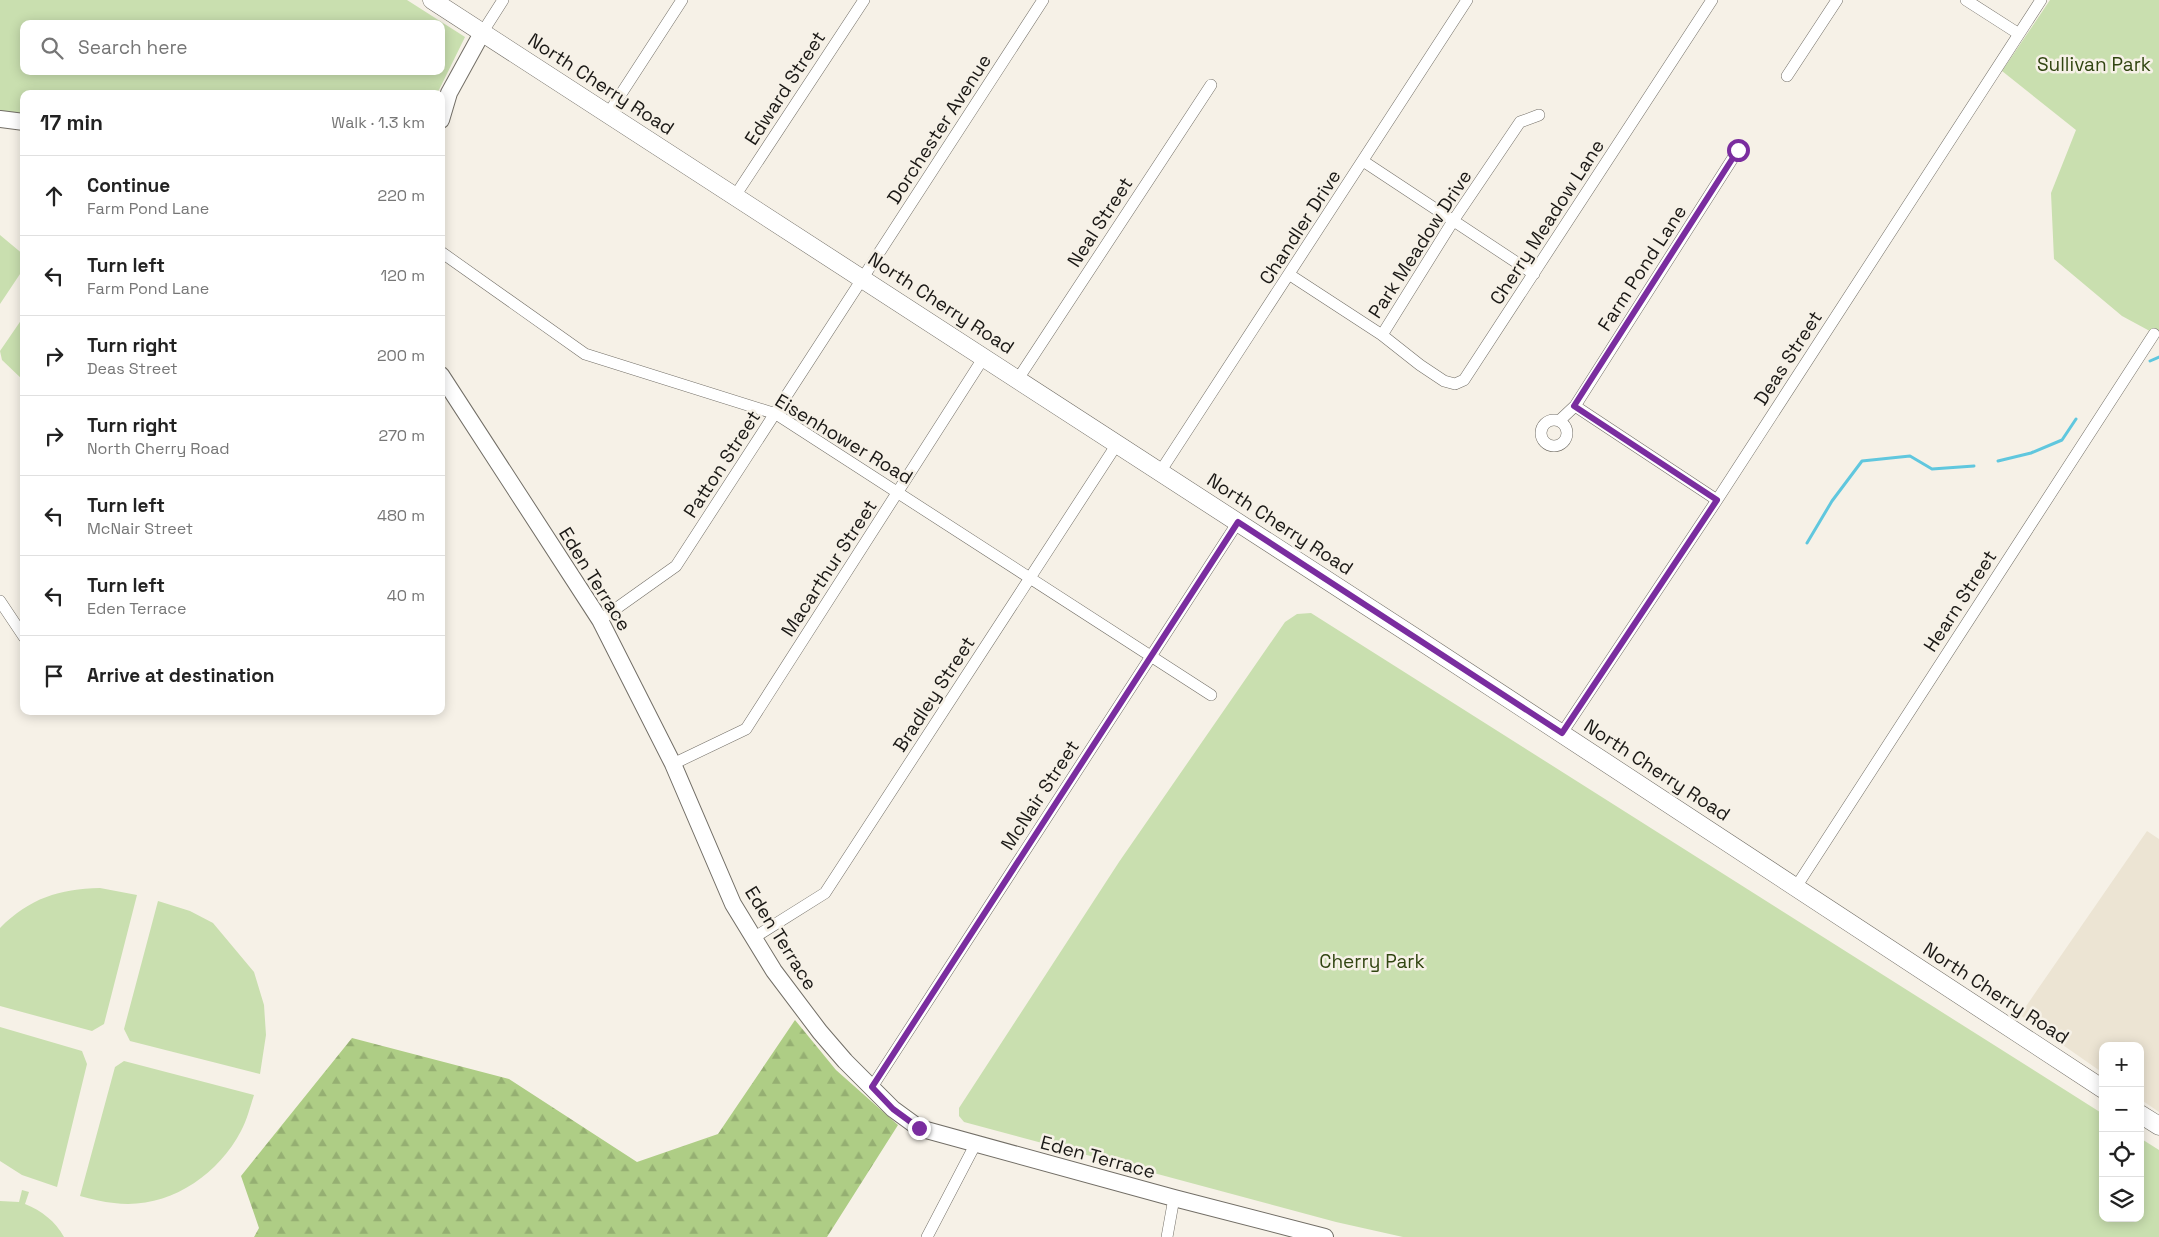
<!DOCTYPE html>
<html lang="en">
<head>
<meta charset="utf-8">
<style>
  :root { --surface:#fff; --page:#f6f6f6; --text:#222; --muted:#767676; --line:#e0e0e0 }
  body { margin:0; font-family:"Space Grotesk",sans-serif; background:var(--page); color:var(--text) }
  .controls { position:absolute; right:15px; bottom:15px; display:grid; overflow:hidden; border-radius:10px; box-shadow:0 2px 12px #0003 }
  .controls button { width:45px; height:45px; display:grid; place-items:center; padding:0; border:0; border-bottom:1px solid var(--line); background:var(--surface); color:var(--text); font:25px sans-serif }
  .stop { position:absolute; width:15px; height:15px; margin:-11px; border:4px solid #7a2d9f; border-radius:50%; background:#fff }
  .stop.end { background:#7a2d9f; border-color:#fff; box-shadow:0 1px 5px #0008 }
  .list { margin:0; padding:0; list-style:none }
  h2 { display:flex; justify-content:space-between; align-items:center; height:65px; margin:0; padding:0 20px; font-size:21px }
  h2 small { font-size:16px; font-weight:400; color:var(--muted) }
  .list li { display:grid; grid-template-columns:32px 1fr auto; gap:15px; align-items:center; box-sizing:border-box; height:80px; padding:0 20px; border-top:1px solid var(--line) }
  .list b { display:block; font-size:19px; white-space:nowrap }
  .list p { margin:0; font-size:16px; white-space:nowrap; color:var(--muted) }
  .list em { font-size:16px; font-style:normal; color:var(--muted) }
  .icon { flex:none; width:28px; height:28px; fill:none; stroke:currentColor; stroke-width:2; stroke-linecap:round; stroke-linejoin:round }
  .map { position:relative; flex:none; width:2159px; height:1237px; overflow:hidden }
  .search { position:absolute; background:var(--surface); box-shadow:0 2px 12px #0003; left:20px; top:20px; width:425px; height:55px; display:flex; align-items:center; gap:12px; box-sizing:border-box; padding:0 18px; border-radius:10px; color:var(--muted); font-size:19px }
  .panel { position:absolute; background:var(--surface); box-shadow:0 2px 12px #0003; left:20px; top:90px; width:425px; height:625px; border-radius:10px }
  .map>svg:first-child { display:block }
  .built { fill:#ece4d3 }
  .green { fill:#c9dfaf; fill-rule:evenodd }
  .forest { fill:url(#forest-firs) }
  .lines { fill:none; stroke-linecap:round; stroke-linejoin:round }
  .stream { stroke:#60c7de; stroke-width:3 }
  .street-casing { stroke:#726e66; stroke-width:12 }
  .secondary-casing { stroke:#726e66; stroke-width:18 }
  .primary-casing { stroke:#726e66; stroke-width:19 }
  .street { stroke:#fff; stroke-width:11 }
  .secondary { stroke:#fff; stroke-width:16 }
  .primary { stroke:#fff; stroke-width:18 }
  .route { stroke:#7a2d9f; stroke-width:6 }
  .labels { text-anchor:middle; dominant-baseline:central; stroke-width:5; stroke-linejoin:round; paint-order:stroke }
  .park-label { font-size:19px; fill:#314511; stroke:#f6f1e7 }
  .street-label { font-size:19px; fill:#1a1815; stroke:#f6f1e7 }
</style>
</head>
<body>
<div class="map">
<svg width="2159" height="1237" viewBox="0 0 2159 1237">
  <defs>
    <pattern id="forest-firs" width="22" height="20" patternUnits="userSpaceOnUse" patternTransform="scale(1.25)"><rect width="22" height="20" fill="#aecd85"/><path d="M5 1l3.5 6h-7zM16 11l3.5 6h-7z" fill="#95af72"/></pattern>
  </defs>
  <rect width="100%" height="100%" fill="#f6f1e7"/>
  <path class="built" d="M2147,831L2159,839V1112L2140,1099V1046H2103V1073L2020,1015Z"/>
  <path class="green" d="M0,0H407L465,37L437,94H24V120L0,118ZM24,24H441V71H24Z
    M2050,0H2159V336L2122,316L2054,259L2051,193L2076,130L2002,71Z
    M0,235L24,255V268L0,304Z
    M24,316V381L2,360L0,351Z
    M1311,613L2103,1114V1218H2140V1138L2159,1150V1237H1403L1336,1222L964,1122L959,1116V1108L1119,862L1285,622L1297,614Z
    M100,888L137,895L104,1024L92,1031L0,1006V928C30,898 59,889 100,888Z
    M158,901L190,911L213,923L254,972L264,1005L266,1035L260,1074L130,1041L124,1029Z
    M0,1027L82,1051L87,1064L57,1187L22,1175L0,1161Z
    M124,1061L254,1095C250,1107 247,1120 241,1131C217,1177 166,1210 114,1203C103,1202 91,1199 80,1196L115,1067Z
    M22,1190L29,1192L25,1204C42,1211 55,1221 64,1237H0V1201L19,1202Z"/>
  <path class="forest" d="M795,1020L836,1070L898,1125L827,1237H254L259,1228L241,1176L352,1038L509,1079L637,1162L718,1134Z"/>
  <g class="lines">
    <path class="stream" d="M2150,361L2159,357
      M1998,461L2031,453L2062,440L2076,419
      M1807,543L1832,501L1862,461L1910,456L1932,469L1974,466"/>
    <g class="street-casing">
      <path id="street" d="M1966,0L2019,34
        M482,33L503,0
        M1787,76L1837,0
        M608,114L682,0
        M1363,161L1534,274
        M735,196L864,0
        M441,252L585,354L776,414L1211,695
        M1290,275L1382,335L1420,365L1444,381L1455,384L1464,380L1712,0
        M1382,335L1453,221L1520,122L1539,115
        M1018,379L1211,85
        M1575,406L1717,500
        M1541 433a13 13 0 1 1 26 0a13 13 0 1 1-26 0Z
        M1559,421L1575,406L1738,150
        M1160,472L1467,0
        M0,601L24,637
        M600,620L676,566L1043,0
        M1562,733L1717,500L2041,0
        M673,764L746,729L984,357
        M1796,887L2154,334
        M755,937L825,893L1117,444
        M872,1087L1238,522
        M927,1237L975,1145
        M1167,1237L1174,1198"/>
    </g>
    <g class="secondary-casing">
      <path id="secondary" d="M0,119L24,122
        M441,120L449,93L482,33
        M441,375L600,620L673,764L733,904L774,971L820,1032L845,1061L893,1109L919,1128L1174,1198L1325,1237"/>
    </g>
    <g class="primary-casing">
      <path id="primary" d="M432,0L1416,638L2103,1089
        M2140,1114L2159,1126"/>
    </g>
    <use href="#street" class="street"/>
    <use href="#secondary" class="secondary"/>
    <use href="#primary" class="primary"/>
  </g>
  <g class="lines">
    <path class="route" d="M919,1128L893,1109L872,1087L1238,522L1562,733L1717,500L1574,406L1738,150"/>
  </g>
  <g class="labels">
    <g class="park-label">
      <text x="2094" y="64">Sullivan Park</text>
      <text x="1372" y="961">Cherry Park</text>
    </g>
    <g class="street-label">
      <text transform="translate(601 84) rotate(33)">North Cherry Road</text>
      <text transform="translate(785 88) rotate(-57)">Edward Street</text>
      <text transform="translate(939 129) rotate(-57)">Dorchester Avenue</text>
      <text transform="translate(1100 222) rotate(-57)">Neal Street</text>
      <text transform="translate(1547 222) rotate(-57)">Cherry Meadow Lane</text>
      <text transform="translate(1300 227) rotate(-57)">Chandler Drive</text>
      <text transform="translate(1420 244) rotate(-57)">Park Meadow Drive</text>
      <text transform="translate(1642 268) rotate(-57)">Farm Pond Lane</text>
      <text transform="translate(941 303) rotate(33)">North Cherry Road</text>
      <text transform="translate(1788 358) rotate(-57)">Deas Street</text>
      <text transform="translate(844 439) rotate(31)">Eisenhower Road</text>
      <text transform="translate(722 464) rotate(-57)">Patton Street</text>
      <text transform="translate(1280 524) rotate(33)">North Cherry Road</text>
      <text transform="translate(829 568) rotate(-57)">Macarthur Street</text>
      <text transform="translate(595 579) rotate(58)">Eden Terrace</text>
      <text transform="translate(1960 601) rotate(-57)">Hearn Street</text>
      <text transform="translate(934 694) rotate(-57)">Bradley Street</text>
      <text transform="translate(1657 770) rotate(33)">North Cherry Road</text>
      <text transform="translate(1040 795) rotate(-57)">McNair Street</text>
      <text transform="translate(781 938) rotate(58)">Eden Terrace</text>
      <text transform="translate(1996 993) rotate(33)">North Cherry Road</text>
      <text transform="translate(1098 1157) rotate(15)">Eden Terrace</text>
    </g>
  </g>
</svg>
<div class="controls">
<button>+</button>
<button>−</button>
<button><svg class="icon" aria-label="locate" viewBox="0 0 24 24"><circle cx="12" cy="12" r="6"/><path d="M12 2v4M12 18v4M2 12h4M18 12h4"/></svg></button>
<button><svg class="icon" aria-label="layers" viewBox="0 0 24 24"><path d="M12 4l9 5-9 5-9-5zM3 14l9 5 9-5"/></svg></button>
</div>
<div class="stop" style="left:1738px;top:150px"></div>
<div class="stop end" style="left:919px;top:1128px"></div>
<div class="search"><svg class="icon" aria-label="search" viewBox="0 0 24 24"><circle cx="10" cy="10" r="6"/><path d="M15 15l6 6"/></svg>Search here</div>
<section class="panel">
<h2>17 min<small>Walk · 1.3 km</small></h2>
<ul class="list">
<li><svg class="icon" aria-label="ahead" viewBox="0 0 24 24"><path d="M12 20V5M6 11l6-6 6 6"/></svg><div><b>Continue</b><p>Farm Pond Lane</p></div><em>220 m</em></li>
<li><svg class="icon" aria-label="left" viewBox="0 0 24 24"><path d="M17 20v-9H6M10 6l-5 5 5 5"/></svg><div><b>Turn left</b><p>Farm Pond Lane</p></div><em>120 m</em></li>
<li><svg class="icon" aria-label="right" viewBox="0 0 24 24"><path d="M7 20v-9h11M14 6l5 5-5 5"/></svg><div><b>Turn right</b><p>Deas Street</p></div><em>200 m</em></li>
<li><svg class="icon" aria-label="right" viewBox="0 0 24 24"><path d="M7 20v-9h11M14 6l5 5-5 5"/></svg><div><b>Turn right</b><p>North Cherry Road</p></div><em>270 m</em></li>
<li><svg class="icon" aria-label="left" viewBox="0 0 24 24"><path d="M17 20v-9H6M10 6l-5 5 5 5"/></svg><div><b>Turn left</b><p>McNair Street</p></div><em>480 m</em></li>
<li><svg class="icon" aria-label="left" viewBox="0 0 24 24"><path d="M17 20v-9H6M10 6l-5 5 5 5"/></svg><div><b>Turn left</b><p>Eden Terrace</p></div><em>40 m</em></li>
<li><svg class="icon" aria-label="arrive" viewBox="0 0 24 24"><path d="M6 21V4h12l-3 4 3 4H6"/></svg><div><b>Arrive at destination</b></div></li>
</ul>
</section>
</div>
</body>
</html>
